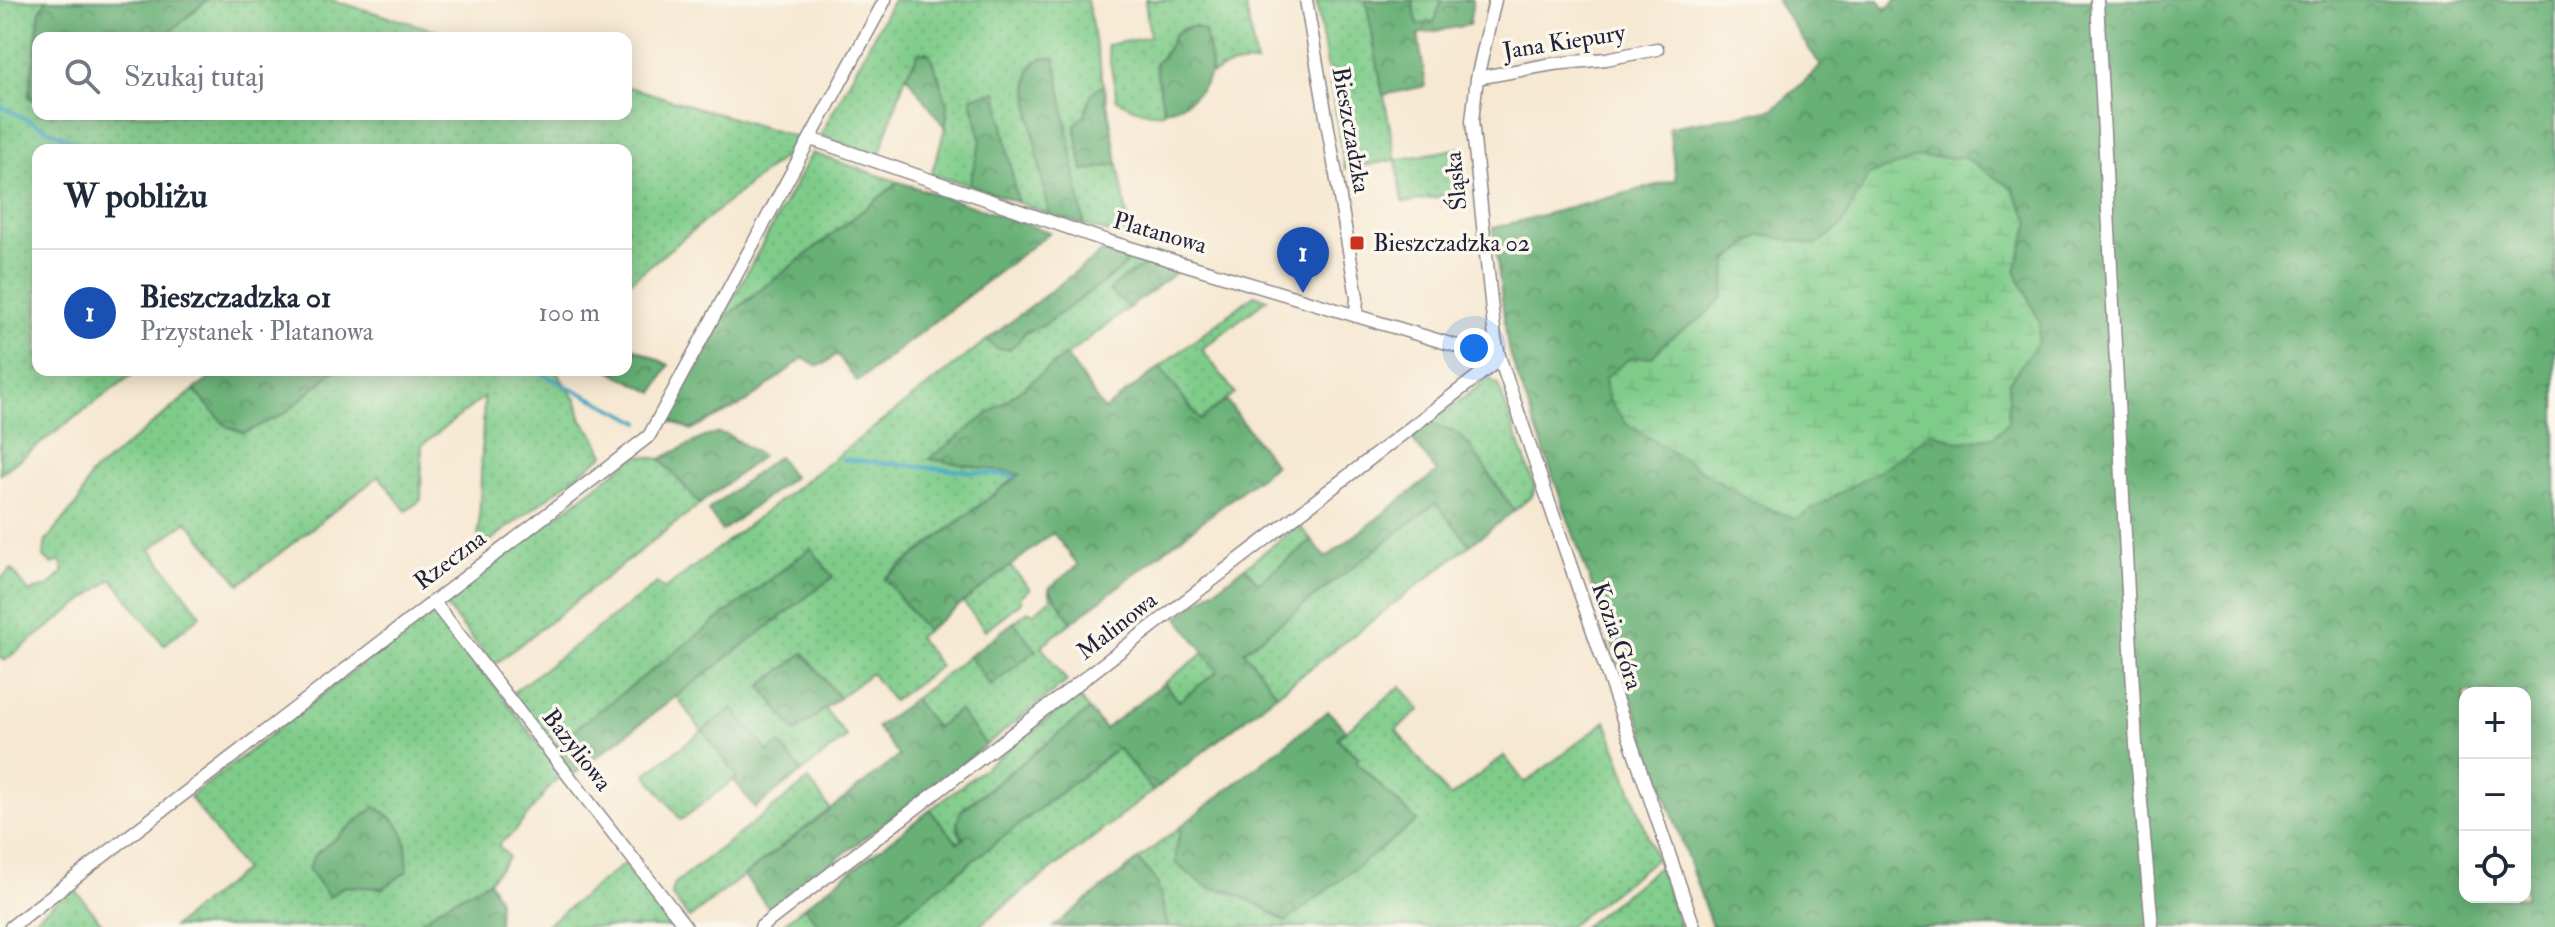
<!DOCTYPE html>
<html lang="pl">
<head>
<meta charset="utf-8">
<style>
  :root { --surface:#fff; --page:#f2f2f3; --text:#1f2937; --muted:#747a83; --line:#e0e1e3; --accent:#c8321e }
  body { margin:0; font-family:"IM FELL Double Pica",serif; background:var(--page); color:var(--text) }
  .controls { position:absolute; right:24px; bottom:24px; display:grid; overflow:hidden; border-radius:16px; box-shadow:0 4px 20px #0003 }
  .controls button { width:72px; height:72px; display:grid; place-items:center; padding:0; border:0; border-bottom:2px solid var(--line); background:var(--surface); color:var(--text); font:40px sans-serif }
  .you { position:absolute; left:1474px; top:348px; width:28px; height:28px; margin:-20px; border:6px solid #fff; border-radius:50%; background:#1a73e8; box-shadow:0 0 0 12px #1a73e833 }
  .badge { display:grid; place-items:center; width:52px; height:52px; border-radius:50%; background:var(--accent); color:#fff; font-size:26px; font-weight:700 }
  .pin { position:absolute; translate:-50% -66px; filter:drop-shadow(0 2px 4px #0008) }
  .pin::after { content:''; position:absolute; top:42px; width:28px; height:24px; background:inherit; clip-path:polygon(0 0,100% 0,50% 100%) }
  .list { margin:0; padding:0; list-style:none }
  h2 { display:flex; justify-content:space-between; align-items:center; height:104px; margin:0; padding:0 32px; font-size:34px }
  h2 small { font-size:26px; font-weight:400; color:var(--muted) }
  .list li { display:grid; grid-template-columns:52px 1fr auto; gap:24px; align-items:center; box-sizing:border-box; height:128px; padding:0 32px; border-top:2px solid var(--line) }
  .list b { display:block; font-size:30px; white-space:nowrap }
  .list p { margin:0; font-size:26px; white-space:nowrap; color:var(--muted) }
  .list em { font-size:26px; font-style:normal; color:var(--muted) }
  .icon { flex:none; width:44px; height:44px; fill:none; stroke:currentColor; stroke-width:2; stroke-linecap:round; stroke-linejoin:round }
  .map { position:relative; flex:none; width:2555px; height:927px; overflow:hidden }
  .search { position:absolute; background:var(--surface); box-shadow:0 4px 20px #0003; left:32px; top:32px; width:600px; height:88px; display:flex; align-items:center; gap:20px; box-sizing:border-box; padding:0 28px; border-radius:16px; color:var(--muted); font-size:30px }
  .panel { position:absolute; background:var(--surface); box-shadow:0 4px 20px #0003; left:32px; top:144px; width:600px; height:232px; border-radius:16px }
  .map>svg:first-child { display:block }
  .grass { fill:url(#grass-dots); stroke:#507762; stroke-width:2; fill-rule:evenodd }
  .forest { fill:url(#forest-crowns); stroke:#446958; stroke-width:2; fill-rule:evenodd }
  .wetland { fill:url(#wetland-marsh); stroke:#507762; stroke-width:2 }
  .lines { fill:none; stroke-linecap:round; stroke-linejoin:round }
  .stream { stroke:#44a7c4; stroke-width:4 }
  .minor-casing { stroke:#8c8586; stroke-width:15 }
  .minor { stroke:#fff; stroke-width:12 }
  .poi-dot { fill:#c8321e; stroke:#fbf7ec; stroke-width:3 }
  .labels { text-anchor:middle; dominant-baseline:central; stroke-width:7; stroke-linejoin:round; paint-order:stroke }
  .street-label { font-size:24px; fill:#22223b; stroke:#fbf7ec }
  .poi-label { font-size:24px; fill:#22223b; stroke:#fbf7ec; text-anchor:start }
</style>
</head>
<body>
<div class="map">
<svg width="2555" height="927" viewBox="0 0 2555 927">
  <defs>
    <pattern id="grass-dots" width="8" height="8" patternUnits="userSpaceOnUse" patternTransform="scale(2)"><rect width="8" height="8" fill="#7fcc8a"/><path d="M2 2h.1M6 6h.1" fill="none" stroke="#6daf78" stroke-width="1.8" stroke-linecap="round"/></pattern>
    <pattern id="forest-crowns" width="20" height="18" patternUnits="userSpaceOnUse" patternTransform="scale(2)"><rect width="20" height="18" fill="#67b076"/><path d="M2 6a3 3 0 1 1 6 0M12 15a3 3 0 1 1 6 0" fill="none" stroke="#548f62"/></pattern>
    <pattern id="wetland-marsh" width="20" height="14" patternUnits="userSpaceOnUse" patternTransform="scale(2)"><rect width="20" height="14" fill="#7fcc8a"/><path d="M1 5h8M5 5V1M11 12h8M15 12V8" fill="none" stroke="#6daf78"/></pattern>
  </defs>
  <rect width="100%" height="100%" fill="#fbf7ec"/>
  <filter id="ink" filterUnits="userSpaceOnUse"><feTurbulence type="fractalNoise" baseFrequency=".0125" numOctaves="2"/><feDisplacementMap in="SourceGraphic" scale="16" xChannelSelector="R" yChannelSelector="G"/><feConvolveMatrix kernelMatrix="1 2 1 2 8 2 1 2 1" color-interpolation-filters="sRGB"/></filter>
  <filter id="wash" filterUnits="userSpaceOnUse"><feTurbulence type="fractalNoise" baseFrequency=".006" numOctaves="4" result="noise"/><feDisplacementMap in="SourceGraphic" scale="32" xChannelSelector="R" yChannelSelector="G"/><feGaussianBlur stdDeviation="1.8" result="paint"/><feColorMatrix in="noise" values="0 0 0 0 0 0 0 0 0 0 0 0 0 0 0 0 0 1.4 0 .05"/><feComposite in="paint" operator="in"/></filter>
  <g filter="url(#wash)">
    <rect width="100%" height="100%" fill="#f6e8d1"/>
    <path class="grass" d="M0,0H47L40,11L29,97L38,103V114H626V86L799,138L794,148L626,285V150H38V370H138L0,474Z
      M207,0H331L462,38H163Z
      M893,0H1087L1104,86C1079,92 1084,149 1084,171L1118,164L1131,240L1084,225L1055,58L1028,81V94L1049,214L1017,202L997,92L971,97L981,141L969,185L931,175C949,119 953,110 930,55L926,51L906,75L879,156L820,136Z
      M1145,0H1245L1256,64C1240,62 1225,66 1212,74L1205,31C1170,16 1176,48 1155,63L1164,113C1148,115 1131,108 1117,100L1107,45L1150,37Z
      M1316,0H1366L1396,160L1461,148L1465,192L1403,203L1396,160L1345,169Z
      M1412,0H1442L1436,21L1417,26Z
      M812,153L899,182L720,322Z
      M1127,257L1148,263L1122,279L1110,291L1129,308L930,459L1021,473L885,578L926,631L918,637L940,666L893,701L871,673L839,698L804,653L761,687L795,731L825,709L847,737L802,772L780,744L681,820L646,774L702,731L676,696L832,577L811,549L552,747L511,694L657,583L664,590L987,340L997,349C1040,328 1079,300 1119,271L1125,266Z
      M1254,295L1267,299L1202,349L1235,393L1200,420L1160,367Z
      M335,370H555L577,401L582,421L595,436L604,455L478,550L484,397L422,445L421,500L406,511L379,476L240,584L187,521L151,549L201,615L164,645L112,579L4,661L0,657V579L12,569L29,592L49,586L64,572L60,561L52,564L43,557L46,541L79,501L90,475L194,390L226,426L284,414Z
      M1489,378L1498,385L1535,487L1532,496L1514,511L1470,446L1455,432L1431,423Z
      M637,455L660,459L700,504L494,665L443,603Z
      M1436,502L1470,545L1277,694L1243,652Z
      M1299,525L1312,541L1258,583L1245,567Z
      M1010,566L1030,589L1021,596V602L985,630L963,602Z
      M1049,588L1072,622L1041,646L1067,681L986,745L959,711L936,728L914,699L969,656L991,685L1035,650L1014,622L1028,611L1034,613L1051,599Z
      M435,608L561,773L514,832L498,845L509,857L489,881L442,906L414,927H173L244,870L190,797ZM375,807L384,888L344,886L329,896L313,856Z
      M1204,653L1218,671L1178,702L1164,683Z
      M1401,686L1420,710L1396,730L1450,797L1504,756L1525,783L1606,721L1656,859L1568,927H1168L1157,882L1138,860L1181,826L1176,850L1207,887C1237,892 1260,904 1285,922L1416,821L1355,761L1359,757L1337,738Z
      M1078,696L1089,710L961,810L958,831L963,839L957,844L930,810Z
      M1118,748L1153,791L977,927H887Z
      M809,780L830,809L689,918L672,896L674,884Z
      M624,864L672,927H544Z
      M1659,867L1680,926L1583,927Z
      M74,888L105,927H24Z
      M804,907L821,927H779Z"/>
    <path class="forest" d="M47,0H207L163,38H38V103L29,97L40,11Z
      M1366,0H1412L1418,25L1435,21L1442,0H1473L1469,25L1418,34L1426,86L1383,95Z
      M1776,0H1879L1886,9L1897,0H2555V927H1712L1508,349L1493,228L1676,180L1669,127L1774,109L1821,66ZM2465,693H2525V897H2465Z
      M1194,26L1205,31C1210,62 1219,75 1193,97C1183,105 1177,108 1164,110L1155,63L1164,56L1175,33Z
      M920,51L930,55L947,102L946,129L906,75Z
      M1044,58H1055L1084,225L1049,214C1044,184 1022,94 1030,70C1032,63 1037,60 1044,58Z
      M1104,86L1118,164L1083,171L1075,124C1079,120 1083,118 1085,113C1093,102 1085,90 1104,86Z
      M997,92L1017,202L969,185L981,141L971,97Z
      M899,182L1050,232L857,382L837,354L824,364L817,366L803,358L747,402L691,430L666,419L720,322Z
      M1103,251L1127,257L1125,266L1043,326L1026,331L1017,343L1009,349H997L987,340Z
      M1148,263L1178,271L1129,308L1110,291L1122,279Z
      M626,344L669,365L654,393L608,370H626Z
      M1066,355L1104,410L1160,367L1200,420L1226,400L1275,465L1072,622L1049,588L1078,565L1053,533L926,631L885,579L1020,474L929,459Z
      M222,370H335L284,414L244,433L226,426L194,390Z
      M1431,423L1455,432L1470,446L1514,511L1470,545L1436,503L1244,651L1277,694L1153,791L1118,748L887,927H821L804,907L930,810L958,843L963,839L957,822L961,811L1089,710L1105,729L1164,683L1179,701L1218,671L1178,617L1245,567L1258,583L1312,541L1326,558L1437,472L1411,438Z
      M717,433L728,435L762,456L700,504L660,459L704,437Z
      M778,456L793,477L722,531L708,510Z
      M811,548L833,577L573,775L552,747Z
      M1014,622L1036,650L991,686L969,656Z
      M804,653L839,698L795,732L761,686Z
      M914,699L936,728L959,710L986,745L770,910L744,876L899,756L877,727Z
      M733,708L768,752L780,744L802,772L755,808L734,780L737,776L703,731Z
      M1328,711L1346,730L1337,738L1359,758L1356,762L1417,821L1285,922L1264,907L1229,891L1207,887L1176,864V850L1181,826Z
      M375,807C406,823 408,838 407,871L384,888L344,886L329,897L309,870L313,856Z
      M1138,860L1157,882L1168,927H1053Z
      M489,881L499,900L498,927H414L442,906Z"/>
    <path class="wetland" d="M1919,157L1964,158L2012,188L2030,221L2015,271L2040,322L2038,342L2009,382L2008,422L1994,437L1959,442L1930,432L1899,459L1795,519L1751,501L1626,423L1608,399L1605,378L1630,358L1652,357L1669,339L1703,317L1723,297L1728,260L1761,235L1817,245L1841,226L1869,175Z"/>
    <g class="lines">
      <path class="stream" d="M0,106L90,150
        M534,370L640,422
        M843,459L1014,476"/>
    </g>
  </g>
  <g filter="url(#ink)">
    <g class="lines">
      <g class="minor-casing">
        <path id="minor" d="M1306,0L1357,297L1356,316
          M1495,0L1477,78L1472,121L1495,339L1500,359L1694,927
          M2097,0L2136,745L2152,927
          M1477,78L1553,64L1606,59L1657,49
          M811,139L1107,241L1500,359
          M433,601L686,927
          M11,927L649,436L885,0
          M761,927L1500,359"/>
      </g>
      <use href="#minor" class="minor"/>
    </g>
  </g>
  <rect class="poi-dot" x="1349" y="235" width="16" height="16" rx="4"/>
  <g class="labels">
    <g class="street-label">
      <text transform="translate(1564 42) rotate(-9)">Jana Kiepury</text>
      <text transform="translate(1351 130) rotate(80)">Bieszczadzka</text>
      <text transform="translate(1456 181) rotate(-96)">Śląska</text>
      <text transform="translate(1160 233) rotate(16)">Platanowa</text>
      <text transform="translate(450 560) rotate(-37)">Rzeczna</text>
      <text transform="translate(1117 626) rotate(-38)">Malinowa</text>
      <text transform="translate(1617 636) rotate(71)">Kozia Góra</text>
      <text transform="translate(577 750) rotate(52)">Bazyliowa</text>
    </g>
    <g class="poi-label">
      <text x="1373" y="243">Bieszczadzka 02</text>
    </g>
  </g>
</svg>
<div class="controls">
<button>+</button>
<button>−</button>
<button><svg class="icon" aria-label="locate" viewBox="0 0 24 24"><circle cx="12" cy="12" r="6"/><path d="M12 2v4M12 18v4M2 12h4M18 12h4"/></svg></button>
</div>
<div class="you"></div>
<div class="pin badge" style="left:1303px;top:293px;background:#1a4fb4">1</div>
<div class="search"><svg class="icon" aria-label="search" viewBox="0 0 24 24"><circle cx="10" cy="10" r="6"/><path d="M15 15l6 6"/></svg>Szukaj tutaj</div>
<section class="panel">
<h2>W pobliżu<small></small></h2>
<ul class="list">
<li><span class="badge" style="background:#1a4fb4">1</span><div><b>Bieszczadzka 01</b><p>Przystanek · Platanowa</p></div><em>100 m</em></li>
</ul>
</section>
</div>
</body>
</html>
